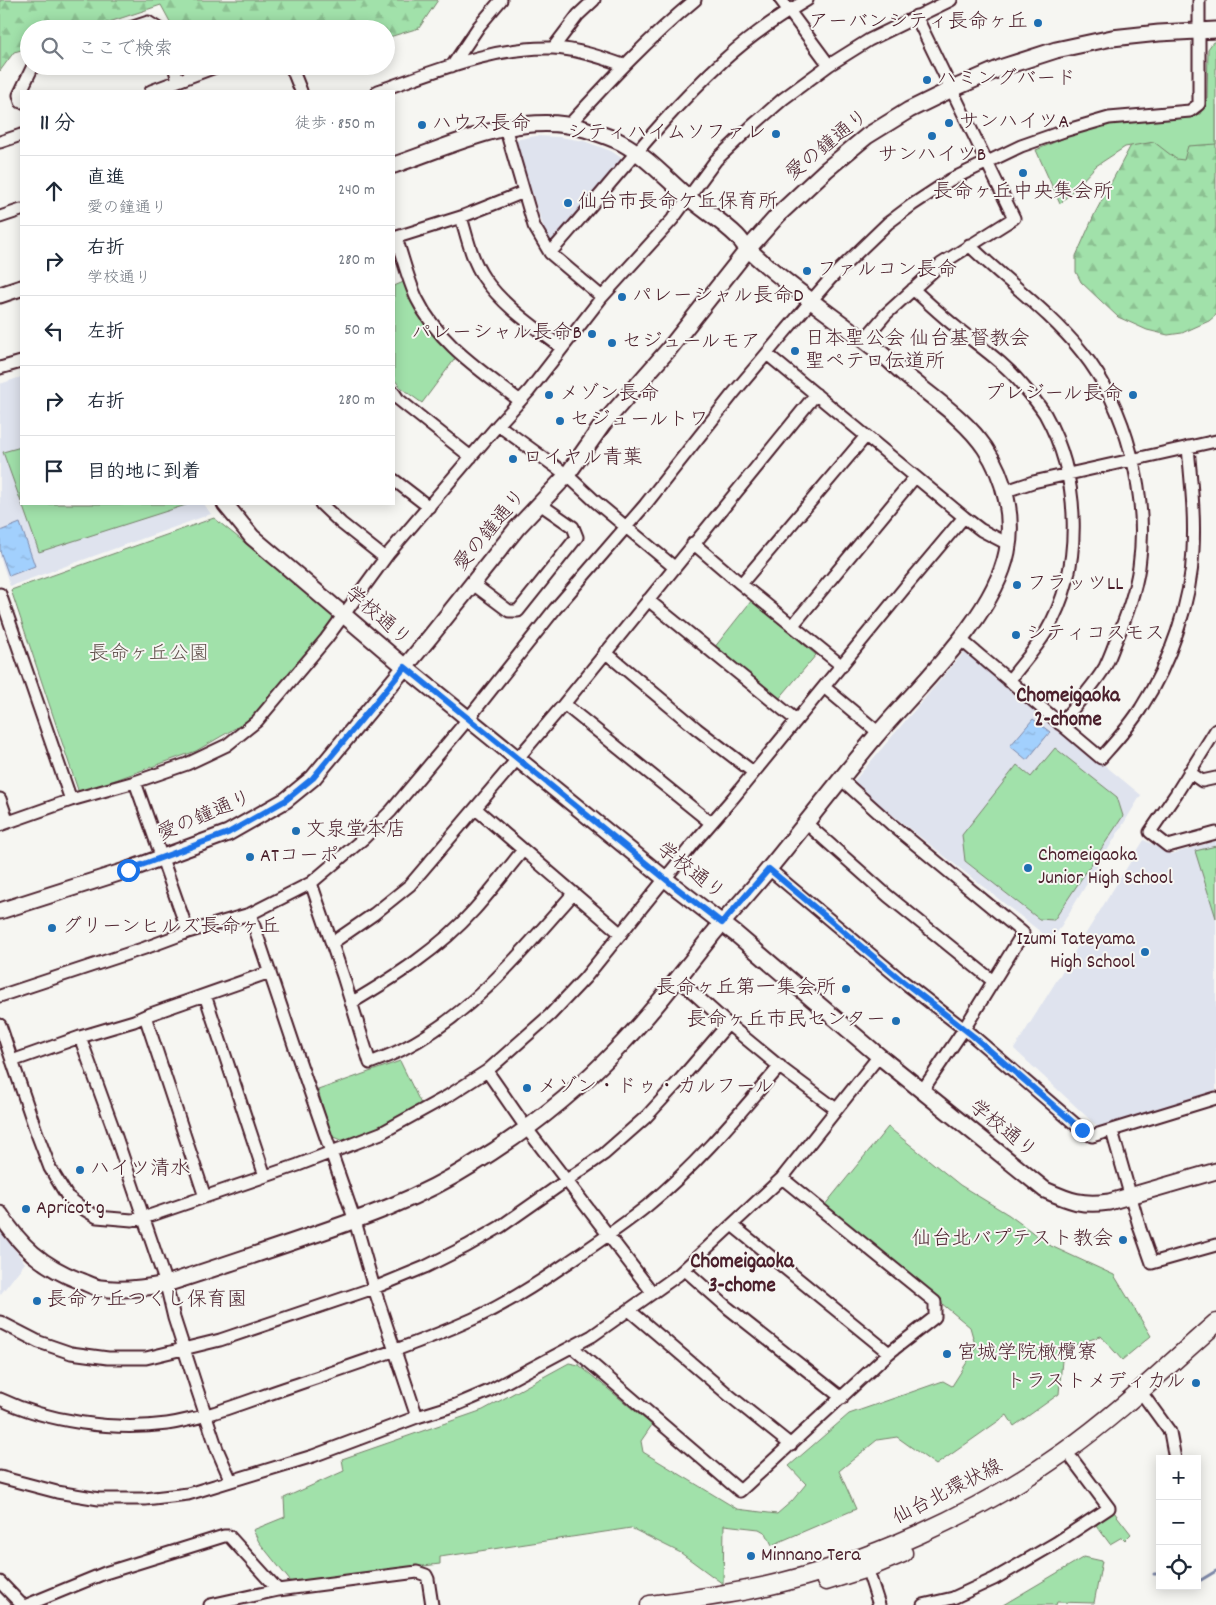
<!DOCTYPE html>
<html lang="ja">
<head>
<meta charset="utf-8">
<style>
  :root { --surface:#fff; --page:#f2f2f3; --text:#1f2937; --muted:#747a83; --line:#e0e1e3 }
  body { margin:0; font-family:Dekko,"Klee One",sans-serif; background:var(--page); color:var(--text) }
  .controls { position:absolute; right:15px; bottom:15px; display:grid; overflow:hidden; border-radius:0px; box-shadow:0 2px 12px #0003 }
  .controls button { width:45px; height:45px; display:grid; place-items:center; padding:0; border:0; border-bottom:1px solid var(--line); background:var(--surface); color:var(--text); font:25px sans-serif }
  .stop { position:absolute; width:15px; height:15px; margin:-11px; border:4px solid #1a73e8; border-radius:50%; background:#fff }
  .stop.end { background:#1a73e8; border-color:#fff; box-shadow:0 1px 5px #0008 }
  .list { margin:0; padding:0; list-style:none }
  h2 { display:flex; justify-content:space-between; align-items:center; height:65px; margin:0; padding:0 20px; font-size:21px }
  h2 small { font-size:16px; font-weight:400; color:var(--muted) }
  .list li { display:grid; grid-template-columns:32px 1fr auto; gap:15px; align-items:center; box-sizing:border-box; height:70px; padding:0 20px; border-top:1px solid var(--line) }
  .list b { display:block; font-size:19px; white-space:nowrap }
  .list p { margin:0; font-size:16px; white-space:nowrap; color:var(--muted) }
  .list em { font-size:16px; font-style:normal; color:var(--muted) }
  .icon { flex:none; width:28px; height:28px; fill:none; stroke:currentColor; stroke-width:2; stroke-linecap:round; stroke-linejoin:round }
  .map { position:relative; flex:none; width:1216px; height:1605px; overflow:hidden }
  .search { position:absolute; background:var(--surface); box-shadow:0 2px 12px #0003; left:20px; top:20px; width:375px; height:55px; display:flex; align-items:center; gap:12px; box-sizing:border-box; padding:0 18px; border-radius:28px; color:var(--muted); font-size:19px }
  .panel { position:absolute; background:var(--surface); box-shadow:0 2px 12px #0003; left:20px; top:90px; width:375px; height:415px; border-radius:0px }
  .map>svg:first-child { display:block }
  .built { fill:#dfe3ee }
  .forest { fill:url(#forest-firs); stroke:#76806a }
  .park { fill:#a1e1aa; stroke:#76806a }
  .water { fill:url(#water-ripples); stroke:#7f89a9 }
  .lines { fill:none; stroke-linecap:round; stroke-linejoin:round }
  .stream { stroke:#7f89a9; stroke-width:3 }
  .street-casing { stroke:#4a1f2b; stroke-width:15 }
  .secondary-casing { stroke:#4a1f2b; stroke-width:19 }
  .primary-casing { stroke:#4a1f2b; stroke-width:21 }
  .street { stroke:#f6f6f2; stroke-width:11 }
  .secondary { stroke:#f6f6f2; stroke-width:15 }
  .primary { stroke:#f6f6f2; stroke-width:18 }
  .route { stroke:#1a73e8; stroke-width:6 }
  .poi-dot { fill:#1f6fb2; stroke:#f6f6f2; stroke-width:2 }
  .labels { text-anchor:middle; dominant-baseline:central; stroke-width:4; stroke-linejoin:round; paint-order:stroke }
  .poi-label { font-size:20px; fill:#4a1f2b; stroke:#f6f6f2; text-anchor:start }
  .street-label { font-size:20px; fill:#4a1f2b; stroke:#f6f6f2 }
  .park-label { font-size:20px; fill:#60504b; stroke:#f6f6f2 }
  .neighbourhood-label { font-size:21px; font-weight:bold; fill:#4a1f2b; stroke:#f6f6f2 }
</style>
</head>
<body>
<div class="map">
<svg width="1216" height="1605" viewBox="0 0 1216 1605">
  <defs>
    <pattern id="forest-firs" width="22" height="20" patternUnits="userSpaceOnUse" patternTransform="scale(1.25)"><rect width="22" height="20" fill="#a1e1aa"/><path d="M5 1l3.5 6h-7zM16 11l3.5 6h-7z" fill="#8cc192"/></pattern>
    <pattern id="water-ripples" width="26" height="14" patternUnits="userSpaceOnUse" patternTransform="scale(1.25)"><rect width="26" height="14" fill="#a2d0fd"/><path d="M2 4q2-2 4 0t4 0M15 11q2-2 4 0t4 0" fill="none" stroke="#8db2d9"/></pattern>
  </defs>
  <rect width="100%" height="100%" fill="#f6f6f2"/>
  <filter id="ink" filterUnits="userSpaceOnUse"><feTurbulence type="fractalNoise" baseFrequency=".02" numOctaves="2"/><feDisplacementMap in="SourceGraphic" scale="10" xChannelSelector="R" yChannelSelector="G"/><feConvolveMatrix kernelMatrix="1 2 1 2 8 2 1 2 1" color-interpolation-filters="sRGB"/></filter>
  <g filter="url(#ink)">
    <path class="built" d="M536,136L560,137L584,141L611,151L632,165L558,242L548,240L514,140Z
      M21,377V504H204L211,514L10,586L0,557V384Z
      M965,651L1141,795L1052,941L857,787L854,781Z
      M1144,840L1172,854L1216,841V1090L1099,1128L1014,1049Z
      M0,1230L25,1263L0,1295Z"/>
    <path class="forest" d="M0,0H438L419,28L386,38V29H174L161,5L88,29H29V48L14,52L0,71Z
      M1216,105V315L1209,321L1182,333L1168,335L1147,330L1118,317L1081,282L1076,272V256L1095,213L1138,132L1150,120Z"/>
    <path class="park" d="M1213,42H1216V144L1188,146L1184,160L1176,159L1154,142L1125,147L1096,166L1060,204L1036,150L1081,131L1111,123L1200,114L1207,100L1208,49Z
      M406,281L457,356L422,403L401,388L394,379V286Z
      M21,447V502L3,452Z
      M22,504H189L39,552Z
      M214,518L336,616L332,620L334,622L251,719L196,751L79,793L11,590Z
      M752,600L816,655L778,700L714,648Z
      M1055,748L1117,797L1123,816L1054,920L1039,919L965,861L962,835L1017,765L1031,777Z
      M1216,846V918L1195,851Z
      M400,1061L421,1104L382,1126L343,1141L331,1136L318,1090Z
      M888,1127L960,1185L1009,1215L1051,1246L1114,1275L1151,1336L1122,1360L1101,1336L1063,1349L1059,1394L1014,1426L1007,1415L936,1465L897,1437L877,1440L839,1471L856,1509L772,1545L766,1533L759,1529L724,1525L723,1584L681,1553L631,1528L440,1557V1564L291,1582L259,1542L253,1530L285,1517L284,1498L344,1471L342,1459L483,1410L569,1363L579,1365L652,1425L641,1441L643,1452L737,1509L777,1514L792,1501L806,1484L789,1466L849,1414L943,1381L952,1386L976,1348L970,1327L824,1206Z
      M1114,1512L1131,1534L1125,1540L1122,1537L1110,1544L1096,1525Z
      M1084,1557L1102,1561L1094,1603L1057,1602L1056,1605H1003Z"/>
    <path class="water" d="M20,523L35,566L9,576L0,551V531Z
      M1033,719L1050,732L1027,760L1010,746Z"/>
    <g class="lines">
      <path class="stream" d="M1154,1574H1160
        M1197,1579L1201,1580L1216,1571"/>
      <g class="street-casing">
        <path id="street" d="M781,0L829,65
          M127,29L148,22L159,29
          M553,48L578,15L594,0
          M174,66L178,81
          M291,66L301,91
          M452,66L479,26L501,0
          M151,91L218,66
          M378,91C434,72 493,46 553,48C577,49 601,57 623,65
          M21,102L19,95L33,66
          M569,125C609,81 649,38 695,0
          M505,127L534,226L550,253L602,297
          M0,142L21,135
          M0,217L21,210
          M461,217C467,237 472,261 484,278C504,307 535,327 562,348
          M394,238L461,217L524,192
          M396,238C403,258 408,280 417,299C439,344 482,371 520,401
          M969,245C1006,281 1049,311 1082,352C1127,408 1149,496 1139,567C1135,593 1126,618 1115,643C1112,651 1109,659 1105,667C1093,687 1075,706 1060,724
          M550,253C608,188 660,119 724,60C749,37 778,17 807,0
          M913,289C927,302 941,315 956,327C979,346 1005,363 1024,387C1031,395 1039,405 1045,414C1081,479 1084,568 1046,632C1035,650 1021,665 1009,681
          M863,341L886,314L941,264L1014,218L916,16
          M767,354L964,517L981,530L1008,544
          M0,368L21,362
          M394,393L398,399L471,457
          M498,425L567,475L596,502L674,567
          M394,480L429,507
          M1006,491L1033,482L1216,441
          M321,504L341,523L385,558
          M693,543L741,584L842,666
          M473,584L509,611H518L577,537L573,527L540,504
          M741,584L866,436
          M0,594L71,800
          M648,600L796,720
          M793,625L915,477
          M960,639L1101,758C1115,742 1130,726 1141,708C1170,663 1191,603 1193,550C1195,515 1191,482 1188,447
          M605,652L697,729L753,772
          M824,687L879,733
          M564,704L711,823
          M1216,730L1176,794L1150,832L1168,846L1216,833
          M1189,772L1202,781L1216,778
          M842,780L891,824L1023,933L964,1029L922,1091
          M135,782L188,932
          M0,799L8,822
          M476,809L621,934
          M806,823L888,896L993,981
          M0,825L71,800L135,782L187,764L227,745L257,721L326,639L388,554L498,425L529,391L602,297L672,220L716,160L751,127L783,99L829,65L869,40L951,0
          M769,869L900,979L973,1036L1082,1130L1092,1136L1216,1098
          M311,883L343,976L370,1063C380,1059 391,1055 401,1050C471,1015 523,951 573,894
          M250,914L296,1051L355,1221L374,1288L417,1417
          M332,943L374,914L410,885L564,704L816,394
          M678,979L728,1024L785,1071L836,1109
          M205,995L265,1176
          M0,996L145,948L188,932L250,914L311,883L364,838L391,811L468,719L555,609L645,505L732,395L811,301L831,278L888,223L912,205L950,180L1021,146L1064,131L1109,118L1190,111L1199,104V0
          M351,1003C395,977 439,949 474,910C491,891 507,870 523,850
          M145,1016L205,1197
          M0,1025L36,1131L50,1168L67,1196L82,1208L97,1217L132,1220L146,1217L298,1165L381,1133L448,1096L487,1071L550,1015L585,978L693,844L733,798L907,585L964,517
          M80,1037L112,1125L166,1284L174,1318L196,1386L217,1449L231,1481
          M12,1061L80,1037L134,1021L145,1016L270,972
          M487,1071L527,1129L652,1292
          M1112,1131L1140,1229L1152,1263L1216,1245
          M732,1225L889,1353
          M685,1270L728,1308L842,1398
          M629,1310L730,1396L791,1445
          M0,1322L39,1342L71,1353L108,1358H146L220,1340L374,1288L425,1267L467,1246L500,1227L604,1154L646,1117L679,1081L728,1024
          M572,1347L740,1491L889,1353L935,1317V1302L782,1178
          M0,1399C48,1422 114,1431 167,1424C208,1418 252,1399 292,1386C353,1365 415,1345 473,1319C506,1304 537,1284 566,1264C594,1245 621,1227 647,1206C697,1165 738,1115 780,1066
          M1146,1399L1170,1432L1175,1459
          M0,1477L57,1492L99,1499H145L188,1494L313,1456L417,1417L456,1405L489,1391L592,1336L678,1275L782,1178L879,1056
          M867,1568L879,1605
          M0,1582L22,1605
          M27,1605L105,1573L224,1536H229L278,1590
          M210,1605L278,1590L417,1572L426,1575L428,1579L432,1605
          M923,1605L953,1598L994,1579L1056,1543L1109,1508L1073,1460"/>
      </g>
      <g class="secondary-casing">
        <path id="secondary" d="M0,295L21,288
          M225,504L252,537L412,673L674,886L736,934L879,1056L1045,1190C1070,1201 1082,1206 1109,1202L1216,1171
          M0,911L128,870L228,833L286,800L313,778L430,637L517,528L567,475L603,424L669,349L748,249L779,214L826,170L867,136L909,110L950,90L1003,67L1056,50L1112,38L1159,33L1216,30
          M0,1214C20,1246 42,1266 78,1280C85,1282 93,1287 100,1288C122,1291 145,1288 166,1284C213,1269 260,1253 307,1237C363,1218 420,1198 470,1166C523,1134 574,1094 617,1049C652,1013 681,974 712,935C727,917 743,900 758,882C798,834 836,784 876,736C918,686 994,617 1007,552C1014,517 1005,478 985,448C966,420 938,402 913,381C902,373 893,363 883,355C839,320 791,289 750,251C745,247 742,241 737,236C721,220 700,208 683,193C664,176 644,155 622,143C611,137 597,133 585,129C519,110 455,145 394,165"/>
      </g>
      <g class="primary-casing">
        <path id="primary" d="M826,1581L867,1568L903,1553
          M650,1605C688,1600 725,1595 762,1587C866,1564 977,1514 1064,1452C1118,1414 1166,1367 1216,1323"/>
      </g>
      <use href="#street" class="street"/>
      <use href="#secondary" class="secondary"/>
      <use href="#primary" class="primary"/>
    </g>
  </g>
  <g class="lines" filter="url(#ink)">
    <path class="route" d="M128,870L228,833L286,800L313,778L405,667L674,886L722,923L769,869L900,979L973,1036L1082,1130"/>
  </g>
  <g class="poi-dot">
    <circle cx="1038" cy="23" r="5"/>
    <circle cx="927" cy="80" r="5"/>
    <circle cx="949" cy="123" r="5"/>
    <circle cx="422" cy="125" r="5"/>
    <circle cx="776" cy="134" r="5"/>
    <circle cx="932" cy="136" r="5"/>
    <circle cx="1023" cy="173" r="5"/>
    <circle cx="568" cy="203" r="5"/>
    <circle cx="807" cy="271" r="5"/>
    <circle cx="622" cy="297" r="5"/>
    <circle cx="592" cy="334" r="5"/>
    <circle cx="612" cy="343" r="5"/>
    <circle cx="795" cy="351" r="5"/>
    <circle cx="549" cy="395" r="5"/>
    <circle cx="1133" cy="395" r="5"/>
    <circle cx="560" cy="421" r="5"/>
    <circle cx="513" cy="459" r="5"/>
    <circle cx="1017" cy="585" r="5"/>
    <circle cx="1016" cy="635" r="5"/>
    <circle cx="296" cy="831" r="5"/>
    <circle cx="250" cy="857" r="5"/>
    <circle cx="1028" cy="868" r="5"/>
    <circle cx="52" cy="928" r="5"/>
    <circle cx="1145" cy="952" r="5"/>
    <circle cx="846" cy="989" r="5"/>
    <circle cx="896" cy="1021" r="5"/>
    <circle cx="527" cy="1088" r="5"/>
    <circle cx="80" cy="1170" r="5"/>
    <circle cx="26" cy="1209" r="5"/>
    <circle cx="1123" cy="1240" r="5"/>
    <circle cx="37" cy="1301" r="5"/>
    <circle cx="947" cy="1354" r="5"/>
    <circle cx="1196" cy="1383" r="5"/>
    <circle cx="751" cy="1556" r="5"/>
  </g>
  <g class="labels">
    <g class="poi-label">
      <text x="1028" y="23" text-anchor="end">アーバンシティ長命ヶ丘</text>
      <text x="937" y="80">ハミングバード</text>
      <text x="959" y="123">サンハイツA</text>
      <text x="432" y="125">ハウス長命</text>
      <text x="766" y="134" text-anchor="end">シティハイムソファレ</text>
      <text x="932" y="156" text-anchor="middle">サンハイツB</text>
      <text x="1023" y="193" text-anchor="middle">長命ヶ丘中央集会所</text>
      <text x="578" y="203">仙台市長命ケ丘保育所</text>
      <text x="817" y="271">ファルコン長命</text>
      <text x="632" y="297">パレーシャル長命D</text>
      <text x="582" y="334" text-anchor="end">パレーシャル長命B</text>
      <text x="805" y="340">日本聖公会 仙台基督教会<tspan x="805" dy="23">聖ペテロ伝道所</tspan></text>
      <text x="622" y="343">セジュールモア</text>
      <text x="559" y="395">メゾン長命</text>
      <text x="1123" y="395" text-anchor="end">プレジール長命</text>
      <text x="570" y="421">セジュールトワ</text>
      <text x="523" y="459">ロイヤル青葉</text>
      <text x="1027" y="585">フラッツLL</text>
      <text x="1026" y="635">シティコスモス</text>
      <text x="306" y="831">文泉堂本店</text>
      <text x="1038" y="856">Chomeigaoka<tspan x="1038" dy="23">Junior High School</tspan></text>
      <text x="260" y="857">ATコーポ</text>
      <text x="62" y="928">グリーンヒルズ長命ヶ丘</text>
      <text x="1135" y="940" text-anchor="end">Izumi Tateyama<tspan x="1135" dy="23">High School</tspan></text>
      <text x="836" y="989" text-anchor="end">長命ヶ丘第一集会所</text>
      <text x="886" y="1021" text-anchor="end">長命ヶ丘市民センター</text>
      <text x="537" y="1088">メゾン・ドゥ・カルフール</text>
      <text x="90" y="1170">ハイツ清水</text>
      <text x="36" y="1209">Apricot g</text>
      <text x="1113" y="1240" text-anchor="end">仙台北バプテスト教会</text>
      <text x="47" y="1301">長命ヶ丘つくし保育園</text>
      <text x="957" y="1354">宮城学院橄欖寮</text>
      <text x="1186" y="1383" text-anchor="end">トラストメディカル</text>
      <text x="761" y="1556">Minnano Tera</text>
    </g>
    <g class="street-label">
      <text transform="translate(828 146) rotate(-39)">愛の鐘通り</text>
      <text transform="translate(491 531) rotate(-50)">愛の鐘通り</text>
      <text transform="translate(377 617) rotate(41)">学校通り</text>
      <text transform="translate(205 817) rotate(-23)">愛の鐘通り</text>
      <text transform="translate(690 872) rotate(38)">学校通り</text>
      <text transform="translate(1002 1130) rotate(39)">学校通り</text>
      <text transform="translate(948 1493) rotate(-27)">仙台北環状線</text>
    </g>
    <g class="park-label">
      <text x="149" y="655">長命ヶ丘公園</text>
    </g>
    <g class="neighbourhood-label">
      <text x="1068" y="697">Chomeigaoka<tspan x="1068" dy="24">2-chome</tspan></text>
      <text x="742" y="1263">Chomeigaoka<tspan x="742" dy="24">3-chome</tspan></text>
    </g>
  </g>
</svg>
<div class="controls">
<button>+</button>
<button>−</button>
<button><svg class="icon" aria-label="locate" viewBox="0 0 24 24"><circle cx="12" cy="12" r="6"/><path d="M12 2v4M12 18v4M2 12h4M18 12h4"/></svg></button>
</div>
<div class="stop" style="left:128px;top:870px"></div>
<div class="stop end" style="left:1082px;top:1130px"></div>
<div class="search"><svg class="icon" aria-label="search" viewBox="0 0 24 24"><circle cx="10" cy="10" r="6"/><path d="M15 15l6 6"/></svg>ここで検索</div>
<section class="panel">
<h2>11 分<small>徒歩 · 850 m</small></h2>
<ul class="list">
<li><svg class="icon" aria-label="ahead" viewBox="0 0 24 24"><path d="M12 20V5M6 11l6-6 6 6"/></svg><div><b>直進</b><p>愛の鐘通り</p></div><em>240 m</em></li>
<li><svg class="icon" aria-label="right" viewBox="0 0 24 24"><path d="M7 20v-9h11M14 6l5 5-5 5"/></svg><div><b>右折</b><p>学校通り</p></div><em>280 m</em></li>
<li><svg class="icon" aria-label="left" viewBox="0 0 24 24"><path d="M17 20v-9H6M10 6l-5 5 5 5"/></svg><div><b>左折</b></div><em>50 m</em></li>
<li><svg class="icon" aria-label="right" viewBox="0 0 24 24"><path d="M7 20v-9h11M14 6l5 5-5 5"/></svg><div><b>右折</b></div><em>280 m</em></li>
<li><svg class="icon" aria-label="arrive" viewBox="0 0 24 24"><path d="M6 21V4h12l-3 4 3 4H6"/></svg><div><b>目的地に到着</b></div></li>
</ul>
</section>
</div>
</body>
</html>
